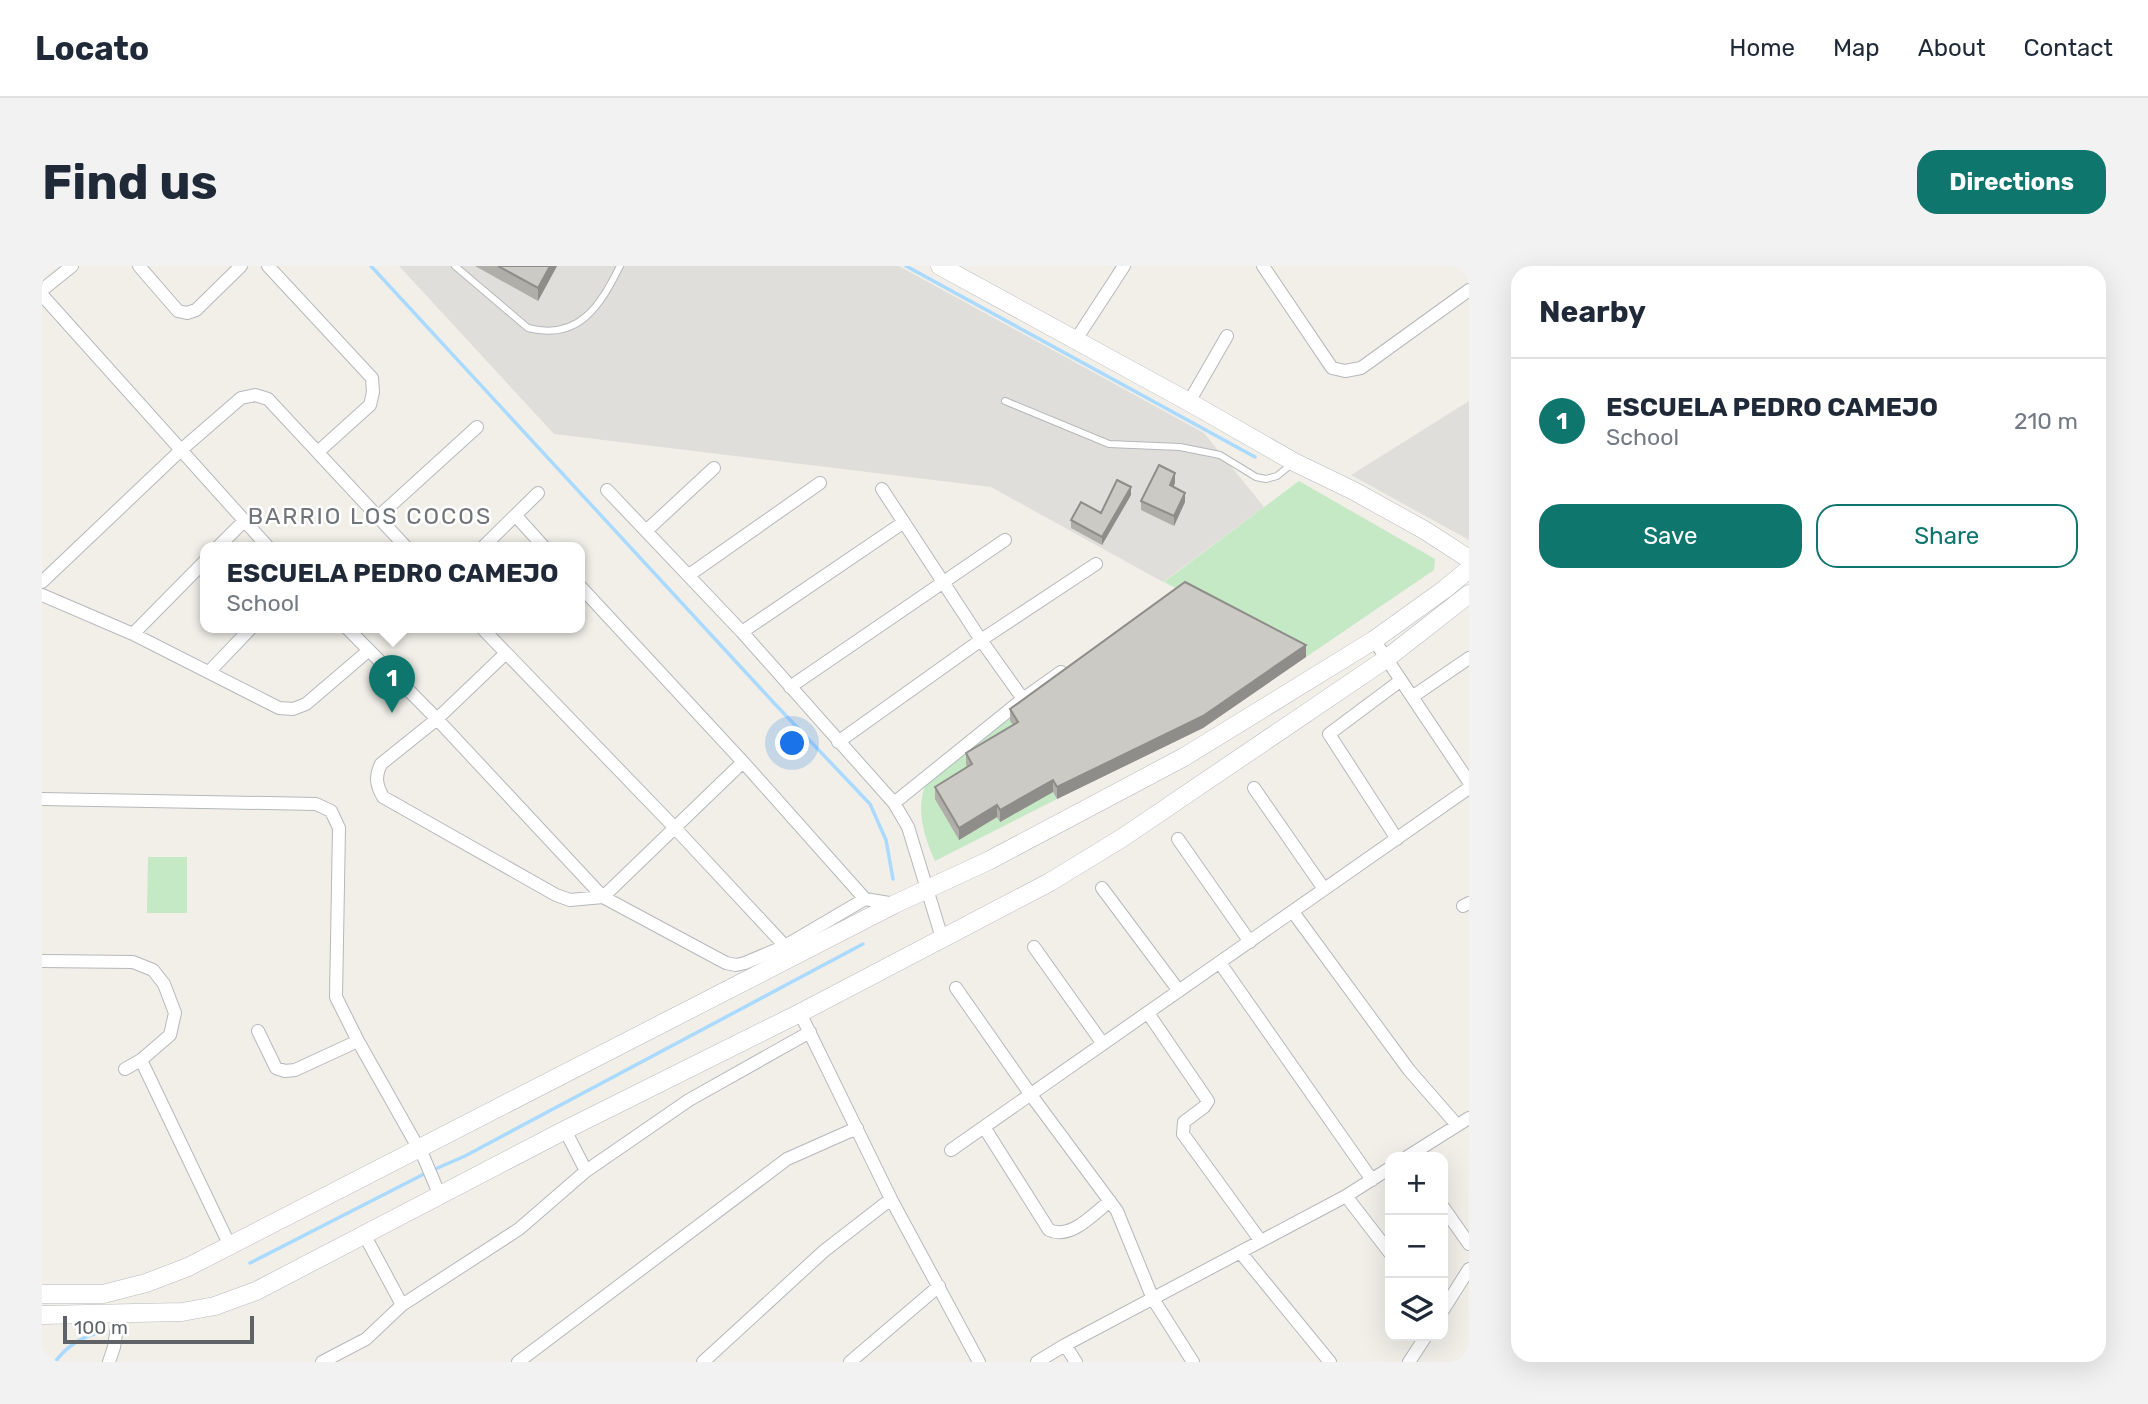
<!DOCTYPE html>
<html lang="en">
<head>
<meta charset="utf-8">
<style>
  :root { --surface:#fff; --page:#f2f2f3; --text:#1f2937; --muted:#747a83; --line:#e0e1e3; --accent:#0f766e }
  body { margin:0; font-family:Rubik,sans-serif; background:var(--page); color:var(--text) }
  .controls { position:absolute; right:21px; bottom:21px; display:grid; overflow:hidden; border-radius:14px; box-shadow:0 7px 28px #0002 }
  .controls button { width:63px; height:63px; display:grid; place-items:center; padding:0; border:0; border-bottom:2px solid var(--line); background:var(--surface); color:var(--text); font:35px sans-serif }
  .scale { position:absolute; left:21px; bottom:18px; width:191px; box-sizing:border-box; padding-left:7px; border:4px solid #5f6368; border-top:0; font-size:19px; line-height:24px; white-space:nowrap; color:#5f6368; -webkit-text-stroke:5px #fff; paint-order:stroke }
  .you { position:absolute; left:751px; top:478px; width:24px; height:24px; margin:-18px; border:5px solid #fff; border-radius:50%; background:#1a73e8; box-shadow:0 0 0 10px #1a73e833 }
  .badge { display:grid; place-items:center; width:46px; height:46px; border-radius:50%; background:var(--accent); color:#fff; font-size:23px; font-weight:700 }
  .pin { position:absolute; translate:-50% -58px; filter:drop-shadow(0 2px 4px #0008) }
  .pin::after { content:''; position:absolute; top:37px; width:24px; height:21px; background:inherit; clip-path:polygon(0 0,100% 0,50% 100%) }
  .popup { position:absolute; left:158px; top:276px; width:385px; height:91px; box-sizing:border-box; display:grid; place-content:center; border-radius:14px; background:var(--surface); filter:drop-shadow(0 2px 5px #0005); font-size:23px; white-space:nowrap; color:var(--muted) }
  .popup b { font-size:26px; color:var(--text) }
  .popup::after { content:''; position:absolute; left:50%; top:100%; margin-left:-14px; border:14px solid transparent; border-top-color:var(--surface) }
  .list { margin:0; padding:0; list-style:none }
  h2 { display:flex; justify-content:space-between; align-items:center; height:91px; margin:0; padding:0 28px; font-size:30px }
  h2 small { font-size:23px; font-weight:400; color:var(--muted) }
  .list li { display:grid; grid-template-columns:46px 1fr auto; gap:21px; align-items:center; box-sizing:border-box; height:126px; padding:0 28px; border-top:2px solid var(--line) }
  .list b { display:block; font-size:26px; white-space:nowrap }
  .list p { margin:0; font-size:23px; white-space:nowrap; color:var(--muted) }
  .list em { font-size:23px; font-style:normal; color:var(--muted) }
  .actions { display:flex; gap:14px; padding:21px 28px }
  .actions a { flex:1; padding:16px 0; border:2px solid var(--accent); border-radius:21px; text-align:center; font-size:24px; color:var(--accent) }
  .actions .main { background:var(--accent); color:#fff }
  .icon { flex:none; width:38px; height:38px; fill:none; stroke:currentColor; stroke-width:2; stroke-linecap:round; stroke-linejoin:round }
  .map { position:relative; flex:none; width:1427px; height:1096px; overflow:hidden; border-radius:21px }
  header { display:flex; align-items:center; gap:42px; box-sizing:border-box; height:98px; padding:0 35px; background:var(--surface); border-bottom:2px solid var(--line) }
  header strong { font-size:33px }
  nav { display:flex; gap:38px; margin-inline-start:auto; font-size:24px }
  .intro { display:flex; align-items:center; justify-content:space-between; box-sizing:border-box; height:168px; padding:0 42px }
  h1 { margin:0; font-size:49px }
  .button { padding:18px 32px; border-radius:21px; background:var(--accent); color:#fff; font-size:24px; font-weight:700 }
  main { display:flex; gap:42px; padding:0 42px }
  aside { flex:1; background:var(--surface); border-radius:21px; box-shadow:0 7px 28px #0002 }
  .map>svg:first-child { display:block }
  .industrial { fill:#e0deda }
  .garden { fill:#c5e8c5 }
  .lines { fill:none; stroke-linecap:round; stroke-linejoin:round }
  .stream { stroke:#aadaff; stroke-width:3.5 }
  .lane-casing { stroke:#b5b8bc; stroke-width:8 }
  .street-casing { stroke:#b5b8bc; stroke-width:14 }
  .secondary-casing { stroke:#b6babf; stroke-width:19 }
  .lane { stroke:#fff; stroke-width:6 }
  .street { stroke:#fff; stroke-width:12 }
  .secondary { stroke:#fff; stroke-width:18 }
  .wall { fill:#afaea9 }
  .shaded-wall { fill:#8f8d8a }
  .building { fill:#cccac5; stroke:#8f8d8a; stroke-width:2 }
  .labels { text-anchor:middle; dominant-baseline:central; stroke-width:5; stroke-linejoin:round; paint-order:stroke }
  .neighbourhood-label { font-size:23px; letter-spacing:2px; fill:#70757a; stroke:#fff }
</style>
</head>
<body>
<header>
<strong>Locato</strong>
<nav><a>Home</a><a>Map</a><a>About</a><a>Contact</a></nav>
</header>
<div class="intro"><h1>Find us</h1><a class="button">Directions</a></div>
<main>
<div class="map">
<svg width="1427" height="1096" viewBox="0 0 1427 1096">
  <rect width="100%" height="100%" fill="#f1efe8"/>
  <path class="industrial" d="M357,0H857L1162,167L1222,241L1121,316L949,221L512,168Z
    M1427,135V274L1309,209Z"/>
  <path class="garden" d="M1257,215L1393,293L1392,304L1264,391L1122,316Z
    M967,453L1015,533L893,595C881,568 872,539 887,511Z
    M106,591H145V647H105Z"/>
  <g class="lines">
    <path class="stream" d="M329,0L732,437L828,538L844,574L851,613
      M864,0L1213,191
      M391,904L423,890L821,678
      M208,997L384,907
      M13,1096C25,1080 40,1070 60,1066"/>
    <g class="lane-casing">
      <path id="lane" d="M413,0L486,62C537,75 558,40 578,0
        M963,135L1067,178L1138,181L1178,189L1214,211L1224,213L1235,210L1251,197"/>
    </g>
    <g class="street-casing">
      <path id="street" d="M97,0L136,45L145,47L154,44L199,0
        M226,0L330,112L331,126L328,139L277,185
        M1221,0L1290,102L1303,105L1319,102L1427,24
        M0,24L30,0
        M0,29L226,281
        M1033,75L1082,0
        M1147,136L1185,70
        M840,223L939,374L981,433
        M565,224L700,366L852,537L866,561L900,672
        M474,250L502,281
        M336,251L435,161
        M604,265L672,202
        M176,281L202,255
        M441,281L496,227
        M647,309L778,217
        M0,316L139,184L199,132L213,129L226,133L364,281
        M537,319L701,496L823,633
        M0,329L91,368L237,442L251,443L264,438L326,385
        M304,361L395,453L561,631L684,697L694,699L703,697L743,680L823,633L853,638
        M439,361L633,562L743,680
        M700,366L862,256
        M91,368L163,295
        M1332,374L1427,516
        M463,388L395,453L339,498C333,510 334,519 341,531L514,629L528,634L561,631L701,496
        M167,406L210,361
        M748,421L963,274
        M1370,431L1427,392
        M796,476L939,374L1054,298
        M1212,522L1282,623
        M0,533L274,538L289,545L297,562L294,731L316,775L382,892L398,930
        M852,537L981,433L1019,406
        M1136,573L1208,676
        M1355,573L1287,468L1358,415
        M1060,622L1137,725
        M1421,640L1427,637
        M1251,646L1367,804L1415,859
        M992,681L1061,778
        M0,695L91,696L111,704L122,718L133,747L128,769L99,794L83,803
        M1178,697L1330,914
        M914,722L989,829L1075,945L1111,1033L1151,1096
        M758,747L849,933L937,1096
        M1106,747L1166,835L1162,841L1142,856L1141,868L1218,974
        M216,765L234,802L243,805L253,804L316,775
        M99,794L188,980
        M942,861L1007,964C1029,974 1051,948 1068,935
        M523,864L544,905
        M909,884L1427,522
        M1365,891L1427,852
        M1304,930L1348,987
        M1401,941L1427,978
        M323,970L360,1039
        M1198,986L1288,1096
        M1401,1044L1427,1003
        M1023,1079L1034,1096
        M67,1096L72,1081L77,1048
        M280,1096L324,1073L360,1039L477,963L544,905L647,834L768,766
        M476,1096L745,893L815,862
        M661,1096L782,985L849,933
        M808,1096L897,1020
        M995,1096L1023,1079L1304,930L1348,902
        M1367,1096L1384,1070"/>
    </g>
    <g class="secondary-casing">
      <path id="secondary" d="M898,0L1147,136L1252,196L1312,225L1384,265L1427,293
        M0,1028H61L104,1017L146,1001L853,638L946,595L1142,491L1332,374L1403,323L1427,303
        M0,1049L140,1046L173,1040L214,1025L523,864L758,747L1008,616L1080,572L1344,393L1427,328"/>
    </g>
    <use href="#lane" class="lane"/>
    <use href="#street" class="street"/>
    <use href="#secondary" class="secondary"/>
  </g>
  <path class="wall" d="M433,0H515L496,35Z
    M1133,217L1131,221L1143,236L1132,260L1099,244V235Z
    M1089,229L1060,279L1029,262V254L1059,247Z
    M1264,391L1161,462L1015,533L1011,526L958,556L955,551L917,574L893,533V521L925,501L924,499V487L971,459L968,455V443Z"/>
  <path class="shaded-wall" d="M508,0H515L496,35V22Z
    M1133,207V217L1128,228V219Z
    M1089,221V229L1060,279V271Z
    M1143,227V236L1132,260V250Z
    M1264,379V391L1161,462L1015,533V521Z
    M1011,514V526L958,556V544Z
    M955,539V551L917,574V562Z"/>
  <path class="building" d="M456,0H508L496,22Z
    M1117,199L1133,207L1128,219L1143,227L1132,250L1099,235Z
    M1075,214L1089,221L1060,271L1029,254L1039,236L1059,247Z
    M1143,316L1264,379L1161,450L1015,521L1011,514L958,544L955,539L917,562L893,521L930,498L924,487L976,456L968,443Z"/>
  <g class="labels">
    <g class="neighbourhood-label">
      <text x="328" y="250">BARRIO LOS COCOS</text>
    </g>
  </g>
</svg>
<div class="controls">
<button>+</button>
<button>−</button>
<button><svg class="icon" aria-label="layers" viewBox="0 0 24 24"><path d="M12 4l9 5-9 5-9-5zM3 14l9 5 9-5"/></svg></button>
</div>
<div class="scale">100 m</div>
<div class="you"></div>
<div class="pin badge" style="left:350px;top:447px">1</div>
<div class="popup"><b>ESCUELA PEDRO CAMEJO</b>School</div>
</div>
<aside>
<h2>Nearby<small></small></h2>
<ul class="list">
<li><span class="badge">1</span><div><b>ESCUELA PEDRO CAMEJO</b><p>School</p></div><em>210 m</em></li>
</ul>
<div class="actions"><a class="main">Save</a><a>Share</a></div>
</aside>
</main>
</body>
</html>
